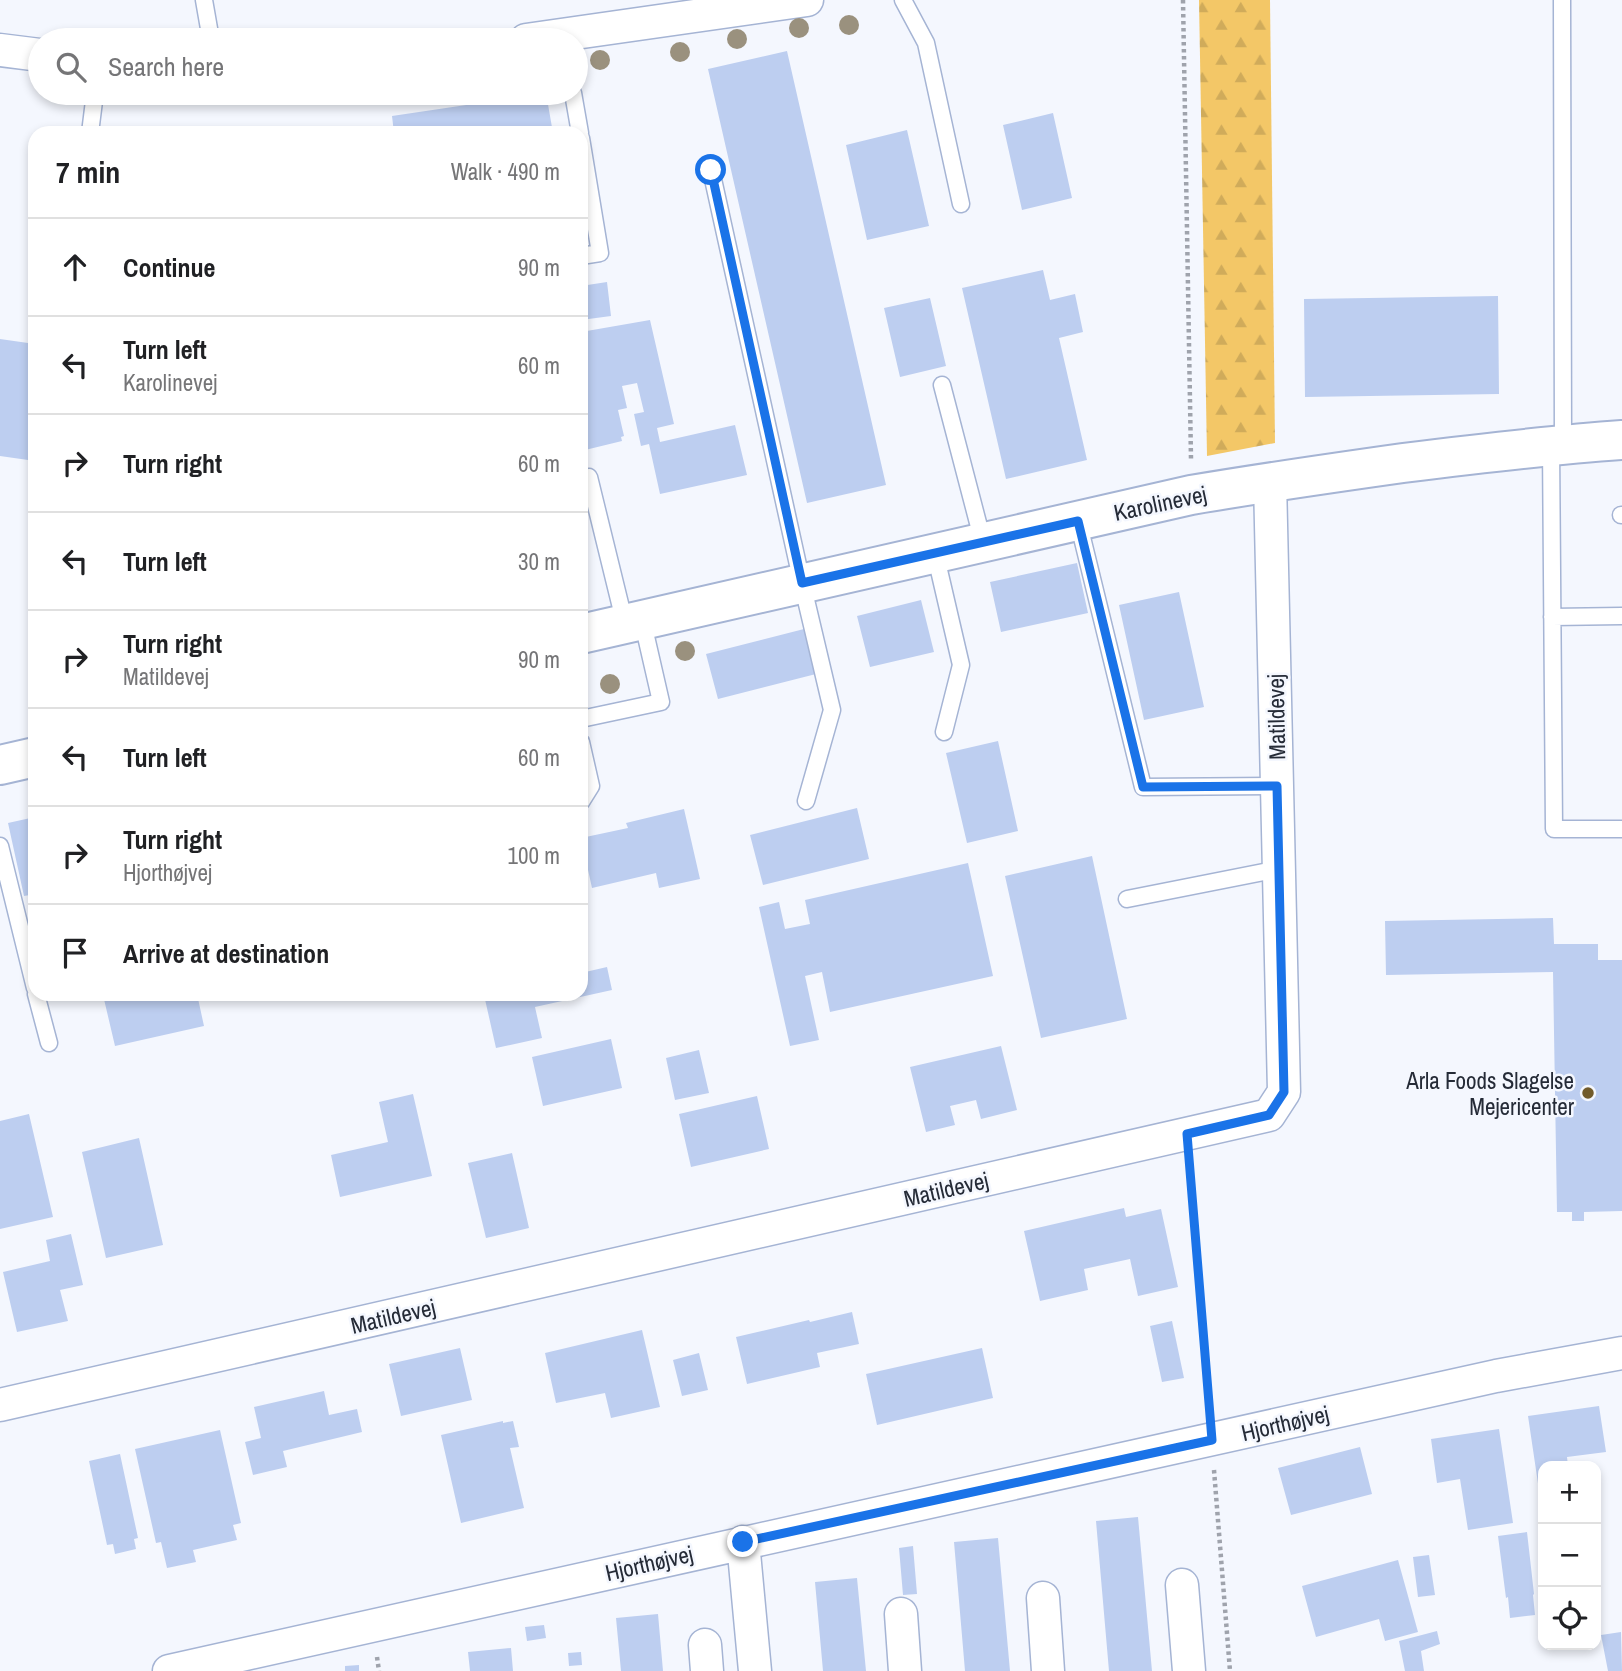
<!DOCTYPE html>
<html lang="en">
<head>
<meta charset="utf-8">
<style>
  :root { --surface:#fff; --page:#f2f2f2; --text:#202124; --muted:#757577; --line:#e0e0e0 }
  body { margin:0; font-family:"Archivo Narrow",sans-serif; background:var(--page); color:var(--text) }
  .controls { position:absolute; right:21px; bottom:21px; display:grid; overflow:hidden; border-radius:14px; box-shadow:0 4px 10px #0003 }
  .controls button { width:63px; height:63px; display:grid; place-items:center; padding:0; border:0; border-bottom:2px solid var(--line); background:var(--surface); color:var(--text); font:35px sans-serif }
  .stop { position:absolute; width:21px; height:21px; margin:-16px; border:5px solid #1a73e8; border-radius:50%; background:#fff }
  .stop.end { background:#1a73e8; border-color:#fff; box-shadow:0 2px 7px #0008 }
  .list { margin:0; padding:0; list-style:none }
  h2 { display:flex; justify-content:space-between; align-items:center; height:91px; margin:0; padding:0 28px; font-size:30px }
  h2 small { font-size:23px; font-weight:400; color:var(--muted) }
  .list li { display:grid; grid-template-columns:46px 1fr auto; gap:21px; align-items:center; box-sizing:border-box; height:98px; padding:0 28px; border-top:2px solid var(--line) }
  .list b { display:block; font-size:26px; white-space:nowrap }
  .list p { margin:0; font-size:23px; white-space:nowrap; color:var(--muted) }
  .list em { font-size:23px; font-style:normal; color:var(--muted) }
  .icon { flex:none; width:38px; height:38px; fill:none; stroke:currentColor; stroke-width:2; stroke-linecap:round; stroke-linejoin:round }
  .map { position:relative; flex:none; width:1622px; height:1671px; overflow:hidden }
  .search { position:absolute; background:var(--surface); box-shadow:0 4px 10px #0003; left:28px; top:28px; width:560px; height:77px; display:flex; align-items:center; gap:18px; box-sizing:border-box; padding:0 24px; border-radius:38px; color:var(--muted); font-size:26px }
  .panel { position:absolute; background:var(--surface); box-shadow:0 4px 10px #0003; left:28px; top:126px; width:560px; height:875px; border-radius:21px }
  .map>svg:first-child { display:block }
  .forest { fill:url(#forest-firs) }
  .building { fill:#bdcef0 }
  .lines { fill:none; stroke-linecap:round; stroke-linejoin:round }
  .service-casing { stroke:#a5b4d4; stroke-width:19 }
  .minor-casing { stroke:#a5b4d4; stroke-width:35 }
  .tertiary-casing { stroke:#a5b4d4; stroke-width:42 }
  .path { stroke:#9fa3ac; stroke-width:4.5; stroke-dasharray:3.5 3.5; stroke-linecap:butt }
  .service { stroke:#fff; stroke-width:16 }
  .minor { stroke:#fff; stroke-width:32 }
  .tertiary { stroke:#fff; stroke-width:38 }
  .tree { fill:#9a917e }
  .route { stroke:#1a73e8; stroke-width:9 }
  .poi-dot { fill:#715b2b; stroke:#f4f7fe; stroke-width:2.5 }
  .labels { text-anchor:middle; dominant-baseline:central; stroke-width:5; stroke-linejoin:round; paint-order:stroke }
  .street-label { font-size:23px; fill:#252b37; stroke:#f4f7fe }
  .poi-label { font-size:23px; fill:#252b37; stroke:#f4f7fe; text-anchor:end }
</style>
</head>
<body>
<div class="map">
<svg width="1622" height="1671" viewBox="0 0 1622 1671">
  <defs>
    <pattern id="forest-firs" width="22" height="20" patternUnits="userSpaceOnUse" patternTransform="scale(1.75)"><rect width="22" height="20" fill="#f3c767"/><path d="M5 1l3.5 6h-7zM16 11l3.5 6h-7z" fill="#d0ab5a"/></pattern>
  </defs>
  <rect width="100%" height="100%" fill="#f4f7fe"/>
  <path class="forest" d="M1199,0H1270L1275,443L1207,456Z"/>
  <path class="building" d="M787,51L886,485L807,503L708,69Z
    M546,93L553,133H394L392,116Z
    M1053,113L1072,198L1022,210L1003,125Z
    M907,130L929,226L867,240L846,145Z
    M1043,270L1050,300L1075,294L1083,332L1059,338L1087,460L1006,479L962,288Z
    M607,282L611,316L581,320V286Z
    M1498,296L1499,394L1305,397L1304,299Z
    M930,298L946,366L900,377L884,308Z
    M650,320L674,424L657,428L660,442L735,425L747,475L660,494L649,444L641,446L634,414L644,412L637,383L622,386L627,408L618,410L624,436L621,437L622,441L581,451V332Z
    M0,339L35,344V461L0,456Z
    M1077,563L1088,613L1001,632L990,582Z
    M1179,592L1204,707L1144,720L1119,605Z
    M921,600L934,652L870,667L857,616Z
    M804,629L816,674L718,699L706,654Z
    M998,741L1018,831L967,843L946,753Z
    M857,808L869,859L763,885L750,835Z
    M684,809L700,879L659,888L656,873L592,888L581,838L628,828L626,823Z
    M35,817V914H34L30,895L24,896L8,823Z
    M1092,856L1127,1019L1041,1038L1005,876Z
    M968,863L993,976L830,1012L822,972L805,976L819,1040L790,1046L759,907L779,902L785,929L810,924L805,900Z
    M1553,918L1554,944H1598V960H1622V1211L1584,1212V1221H1572V1212H1557L1553,972L1386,975L1385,921Z
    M607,967L612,990L535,1007L542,1038L496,1048L484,995L581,994V973Z
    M83,994H197L204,1026L115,1046L103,995L84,1000Z
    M611,1039L622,1088L543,1106L532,1057Z
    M1001,1046L1017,1110L981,1119L976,1100L950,1106L955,1125L926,1132L910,1067Z
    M699,1050L709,1093L675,1100L666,1058Z
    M413,1094L432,1176L340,1197L331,1155L388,1142L379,1102Z
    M757,1096L769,1149L691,1167L679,1114Z
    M29,1114L53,1217L0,1229V1121Z
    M139,1138L163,1245L106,1258L82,1152Z
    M512,1153L529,1228L486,1238L468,1163Z
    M1124,1208L1126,1217L1161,1209L1178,1287L1138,1296L1130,1259L1084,1269L1088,1290L1040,1301L1024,1231Z
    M71,1234L83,1285L60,1290L68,1321L17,1332L3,1272L50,1261L46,1240Z
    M852,1312L859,1344L817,1353L820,1367L747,1384L736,1337L809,1320L810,1322Z
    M1172,1321L1184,1378L1162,1382L1150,1326Z
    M642,1330L660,1407L611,1418L605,1393L556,1403L545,1353Z
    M460,1348L472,1400L401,1416L389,1364Z
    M982,1348L993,1398L877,1425L866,1374Z
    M699,1353L708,1390L682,1396L673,1360Z
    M324,1391L329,1415L357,1409L362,1432L283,1451L287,1467L253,1475L245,1442L261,1438L254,1407Z
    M1599,1406L1606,1452L1567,1457L1568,1466H1543V1496L1540,1497L1528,1416Z
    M503,1421V1423L513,1421L519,1447L510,1448L524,1508L461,1523L441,1435Z
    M1499,1429L1513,1523L1468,1530L1460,1479L1437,1483L1431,1439Z
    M220,1430L241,1523L233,1525L237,1540L193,1550L196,1562L167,1568L161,1542L156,1543L135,1449Z
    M1360,1447L1372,1494L1291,1515L1278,1468Z
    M120,1454L138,1538L134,1539L136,1549L115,1554L113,1544L107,1545L89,1461Z
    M1138,1517L1152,1671H1109L1096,1521Z
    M1527,1532L1534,1594L1533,1595L1535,1615L1510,1618L1508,1597L1506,1598L1498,1536Z
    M998,1538L1010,1671H965L954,1542Z
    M913,1546L917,1594L903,1595L899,1548Z
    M1429,1555L1435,1595L1418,1597L1413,1557Z
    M1398,1560L1418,1632L1385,1641L1379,1619L1316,1637L1302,1586Z
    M857,1578L866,1671H823L815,1582Z
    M658,1614L663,1671H621L616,1618Z
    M544,1625L546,1638L527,1641L525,1627Z
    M1437,1631L1440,1644L1421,1651L1424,1671H1405L1399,1641Z
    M1621,1632L1622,1671H1608L1601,1635Z
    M511,1648L513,1671H470L468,1652Z
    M581,1652L582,1665L569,1666L568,1653Z
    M359,1665V1671H345V1666Z"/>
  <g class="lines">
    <g class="service-casing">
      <path id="service" d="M204,0L211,40
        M903,0L926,43L961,204
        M1562,0L1563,444
        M573,93L580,133
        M90,133L95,93
        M581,138L600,253L581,256
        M711,170L802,583L832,710L806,801
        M942,385L983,542
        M1551,445L1554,829H1622
        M589,477L625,624
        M1621,515H1622
        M1078,521L1143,787L1277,786
        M935,553L961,665L944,732
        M1552,617L1622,616
        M581,719L661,702L642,619
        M581,742L591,786L581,802
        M0,846L35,988
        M1127,899L1279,869
        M36,994L49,1043"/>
    </g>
    <g class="minor-casing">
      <path id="minor" d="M526,40L807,0
        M0,50L40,55
        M0,1405L1269,1115L1284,1092L1270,481
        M743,1542L755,1671
        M1182,1585L1189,1671
        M1043,1598L1048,1671
        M901,1614L905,1671
        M705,1645L707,1671
        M169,1671L1496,1376L1622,1353"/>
    </g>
    <g class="tertiary-casing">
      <path id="tertiary" d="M581,634L1191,495C1262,483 1332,473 1403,463C1476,454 1549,445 1622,440
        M0,765L35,757"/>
    </g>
    <path class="path" d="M1183,0L1191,459
      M1190,1166L1209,1409
      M1214,1470L1230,1671
      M377,1657L379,1671"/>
    <use href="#service" class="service"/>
    <use href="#minor" class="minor"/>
    <use href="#tertiary" class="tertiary"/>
  </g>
  <g class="tree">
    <circle cx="849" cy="25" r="10"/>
    <circle cx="799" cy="28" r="10"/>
    <circle cx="737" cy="39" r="10"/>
    <circle cx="680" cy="52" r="10"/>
    <circle cx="600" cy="60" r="10"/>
    <circle cx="685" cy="651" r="10"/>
    <circle cx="610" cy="684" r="10"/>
  </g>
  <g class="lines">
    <path class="route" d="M711,170L802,583L1078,521L1143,787L1277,786L1284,1092L1269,1115L1187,1134L1212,1440L743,1542"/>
  </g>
  <circle class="poi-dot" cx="1588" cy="1093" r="7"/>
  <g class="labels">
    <g class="street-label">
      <text transform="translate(1160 503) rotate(-12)">Karolinevej</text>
      <text transform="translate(1276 717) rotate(-91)">Matildevej</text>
      <text transform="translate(946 1189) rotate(-13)">Matildevej</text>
      <text transform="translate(393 1316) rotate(-13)">Matildevej</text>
      <text transform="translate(1285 1423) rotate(-13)">Hjorthøjvej</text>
      <text transform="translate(649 1563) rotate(-13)">Hjorthøjvej</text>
    </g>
    <g class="poi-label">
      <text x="1574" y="1080">Arla Foods Slagelse<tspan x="1574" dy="26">Mejericenter</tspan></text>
    </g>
  </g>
</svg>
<div class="controls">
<button>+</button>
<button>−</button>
<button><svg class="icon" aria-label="locate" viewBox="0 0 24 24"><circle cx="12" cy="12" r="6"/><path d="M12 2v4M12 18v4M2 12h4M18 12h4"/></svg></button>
</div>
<div class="stop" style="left:711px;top:170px"></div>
<div class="stop end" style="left:743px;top:1542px"></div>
<div class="search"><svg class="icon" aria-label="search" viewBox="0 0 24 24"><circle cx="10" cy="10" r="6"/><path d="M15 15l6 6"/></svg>Search here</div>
<section class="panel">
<h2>7 min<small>Walk · 490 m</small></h2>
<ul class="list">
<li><svg class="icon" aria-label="ahead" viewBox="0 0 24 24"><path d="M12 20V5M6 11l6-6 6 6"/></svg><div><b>Continue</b></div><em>90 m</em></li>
<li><svg class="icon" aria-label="left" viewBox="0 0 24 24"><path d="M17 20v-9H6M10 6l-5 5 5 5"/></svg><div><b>Turn left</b><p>Karolinevej</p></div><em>60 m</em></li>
<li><svg class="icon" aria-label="right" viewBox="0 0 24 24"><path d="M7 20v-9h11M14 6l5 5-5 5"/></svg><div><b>Turn right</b></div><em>60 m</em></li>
<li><svg class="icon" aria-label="left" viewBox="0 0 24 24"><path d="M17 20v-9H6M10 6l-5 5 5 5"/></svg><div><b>Turn left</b></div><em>30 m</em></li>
<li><svg class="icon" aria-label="right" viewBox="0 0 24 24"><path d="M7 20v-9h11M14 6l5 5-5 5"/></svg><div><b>Turn right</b><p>Matildevej</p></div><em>90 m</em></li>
<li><svg class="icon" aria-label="left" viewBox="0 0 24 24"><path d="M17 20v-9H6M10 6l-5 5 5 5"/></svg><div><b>Turn left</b></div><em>60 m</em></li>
<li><svg class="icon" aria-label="right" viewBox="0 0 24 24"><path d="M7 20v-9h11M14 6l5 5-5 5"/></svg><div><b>Turn right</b><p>Hjorthøjvej</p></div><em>100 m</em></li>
<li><svg class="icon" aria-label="arrive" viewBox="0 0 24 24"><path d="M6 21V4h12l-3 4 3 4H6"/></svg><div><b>Arrive at destination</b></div></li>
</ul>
</section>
</div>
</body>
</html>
